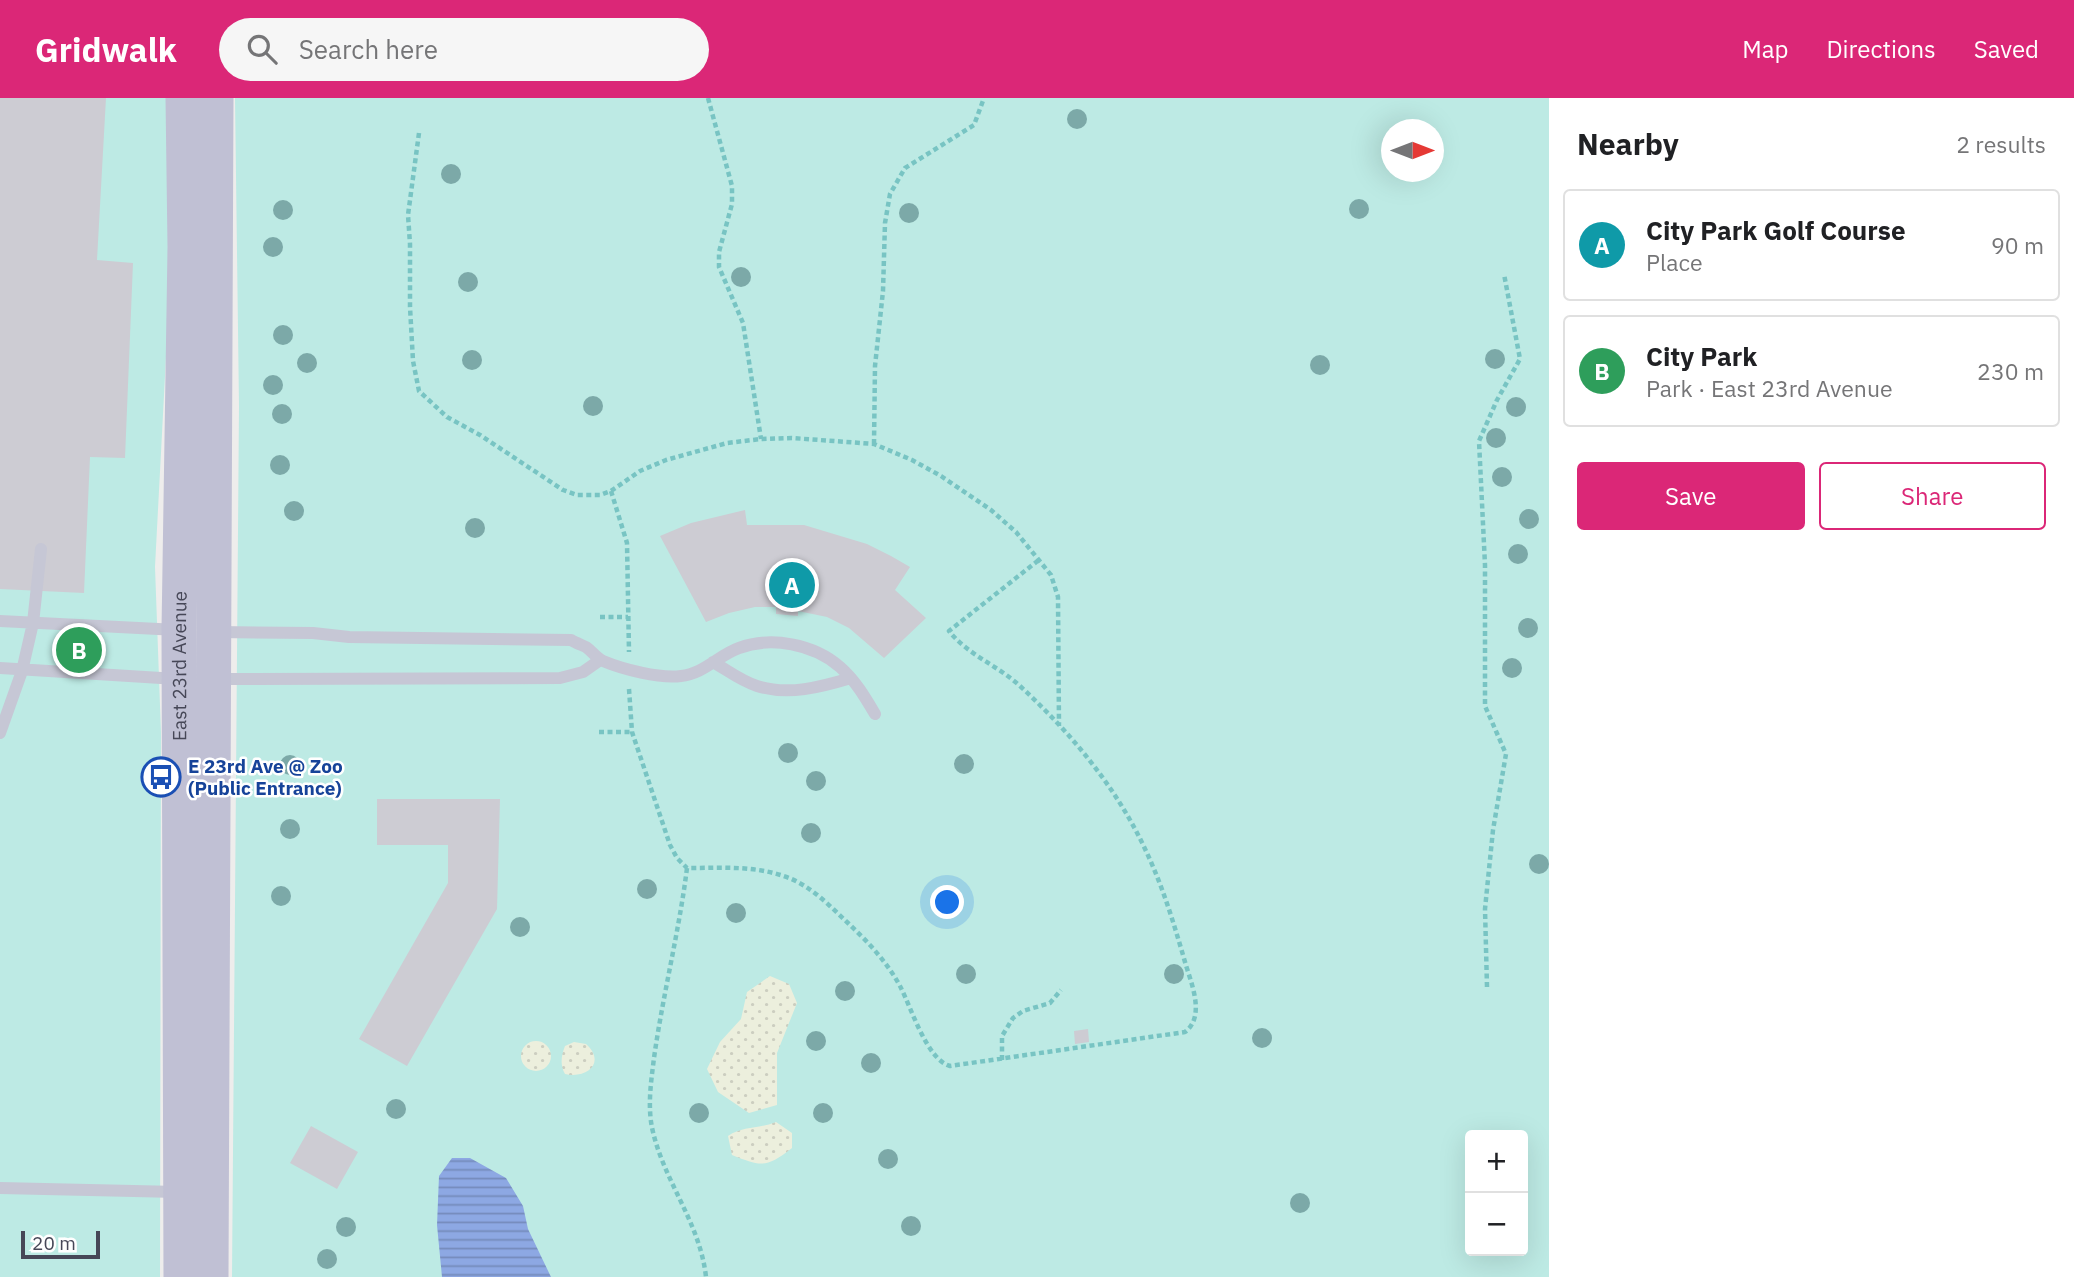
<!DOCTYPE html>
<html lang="en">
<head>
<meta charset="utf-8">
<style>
  :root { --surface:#fff; --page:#f6f6f6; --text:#202124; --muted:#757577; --line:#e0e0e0; --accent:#db2777 }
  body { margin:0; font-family:"IBM Plex Sans",sans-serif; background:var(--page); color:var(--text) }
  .controls { position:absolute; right:21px; bottom:21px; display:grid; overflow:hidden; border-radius:7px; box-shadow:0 7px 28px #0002 }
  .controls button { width:63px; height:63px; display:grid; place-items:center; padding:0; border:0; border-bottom:2px solid var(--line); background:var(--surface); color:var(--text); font:35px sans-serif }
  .compass { position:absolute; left:1381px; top:21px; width:63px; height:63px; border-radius:50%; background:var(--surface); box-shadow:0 7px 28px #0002; rotate:90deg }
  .scale { position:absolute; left:21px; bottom:18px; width:79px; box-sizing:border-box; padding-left:7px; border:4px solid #464757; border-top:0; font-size:19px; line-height:24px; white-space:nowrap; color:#464757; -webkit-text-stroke:5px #fff; paint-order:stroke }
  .you { position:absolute; left:948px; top:805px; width:24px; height:24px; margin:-18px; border:5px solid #fff; border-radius:50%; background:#1a73e8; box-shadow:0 0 0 10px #1a73e833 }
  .badge { display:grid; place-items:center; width:46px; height:46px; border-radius:50%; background:var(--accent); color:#fff; font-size:23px; font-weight:700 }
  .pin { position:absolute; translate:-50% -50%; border:4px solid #fff; box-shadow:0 2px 7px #0006 }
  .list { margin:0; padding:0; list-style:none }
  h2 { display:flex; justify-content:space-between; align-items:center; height:91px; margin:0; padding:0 28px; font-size:30px }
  h2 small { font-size:23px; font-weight:400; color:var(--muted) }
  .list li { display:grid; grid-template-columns:46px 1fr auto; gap:21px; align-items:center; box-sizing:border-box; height:112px; margin:0 14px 14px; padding:0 14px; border:2px solid var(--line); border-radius:7px }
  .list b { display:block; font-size:26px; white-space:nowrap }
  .list p { margin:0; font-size:23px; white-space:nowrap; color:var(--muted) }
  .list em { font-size:23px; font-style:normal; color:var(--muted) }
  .actions { display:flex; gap:14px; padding:21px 28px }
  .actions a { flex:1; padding:16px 0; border:2px solid var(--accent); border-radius:7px; text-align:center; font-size:24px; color:var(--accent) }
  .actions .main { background:var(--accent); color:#fff }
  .icon { flex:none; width:38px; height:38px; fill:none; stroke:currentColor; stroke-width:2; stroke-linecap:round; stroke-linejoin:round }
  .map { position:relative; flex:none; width:1549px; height:1179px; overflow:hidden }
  header { display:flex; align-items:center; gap:42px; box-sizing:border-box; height:98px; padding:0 35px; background:var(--accent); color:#fff }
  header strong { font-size:33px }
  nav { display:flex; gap:38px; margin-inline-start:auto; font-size:24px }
  .search { width:490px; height:63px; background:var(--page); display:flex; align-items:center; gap:18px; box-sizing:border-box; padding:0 24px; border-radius:38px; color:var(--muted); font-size:26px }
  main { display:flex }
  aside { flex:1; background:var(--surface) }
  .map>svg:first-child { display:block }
  .green { fill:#bdeae4; fill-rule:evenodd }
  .sand { fill:url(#sand-dots) }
  .water { fill:url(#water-rules) }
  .building { fill:#cdccd3 }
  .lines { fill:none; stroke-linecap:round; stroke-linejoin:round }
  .path { stroke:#78c4c3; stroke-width:4.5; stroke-dasharray:5 3.5; stroke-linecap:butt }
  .lane { stroke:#c6c7d5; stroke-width:12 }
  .secondary { stroke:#c0c0d4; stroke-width:35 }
  .tree { fill:#7ca9a8 }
  .labels { text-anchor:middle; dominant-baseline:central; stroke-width:5; stroke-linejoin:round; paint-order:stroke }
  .street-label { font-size:19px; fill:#464757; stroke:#fff }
  .transit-label { font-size:19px; font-weight:bold; fill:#164399; stroke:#fff; text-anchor:start }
</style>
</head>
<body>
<header>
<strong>Gridwalk</strong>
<div class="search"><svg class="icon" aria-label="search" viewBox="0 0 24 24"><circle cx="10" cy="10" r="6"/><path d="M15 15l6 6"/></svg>Search here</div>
<nav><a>Map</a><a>Directions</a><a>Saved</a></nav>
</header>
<main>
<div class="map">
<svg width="1549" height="1179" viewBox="0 0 1549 1179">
  <defs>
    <pattern id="sand-dots" width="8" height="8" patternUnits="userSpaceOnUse" patternTransform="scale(1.75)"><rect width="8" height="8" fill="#ecefdd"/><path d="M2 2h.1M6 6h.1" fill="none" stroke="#cccec0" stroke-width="1.8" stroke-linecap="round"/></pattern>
    <pattern id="water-rules" width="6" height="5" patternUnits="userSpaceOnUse" patternTransform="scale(1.75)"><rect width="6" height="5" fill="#8da8e3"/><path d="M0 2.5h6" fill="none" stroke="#758bbb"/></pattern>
  </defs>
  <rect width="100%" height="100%" fill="#eeedec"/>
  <path class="green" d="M0,0H173L175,87L155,469L161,635L160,1179H0Z
    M235,0H1549V1179H232L239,308ZM1392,32H1434V74H1392ZM1470,1037H1523V1153H1470Z"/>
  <path class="sand" d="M770,878L789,886L797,905L777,955V1007L749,1015L718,994L707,971L720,944L741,921L747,894Z
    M521 958a15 15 0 1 1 30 0a15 15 0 1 1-30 0Z
    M574,944L586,946C606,964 588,981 565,976C560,967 561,958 565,948Z
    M776,1024L792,1035V1050C766,1070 762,1069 732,1057L728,1038C743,1028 759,1031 776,1024Z"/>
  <path class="water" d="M452,1060H470L506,1080L523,1108L528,1131L551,1179H442L437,1127L439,1078Z"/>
  <path class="building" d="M0,0H106L97,162L133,165L125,360L90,359L84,495L0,491Z
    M745,412L747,427H804L867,446L891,458L910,469L895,492L926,520L884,560L849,530L827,519L798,513V518L776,516V509H755L729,515L706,524L660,438L691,425Z
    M377,701H500L497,811L407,968L359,941L448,785V747H377Z
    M1088,931L1089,944L1075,946L1074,933Z
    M311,1028L358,1054L337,1091L290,1065Z"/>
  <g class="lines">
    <path class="path" d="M708,0L732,88V106L719,154V169L743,225L761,341
      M419,35L408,117L410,146V209L413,263L419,293L447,319L480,337L563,392L577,397H600L611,393L640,373L666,362L727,345L761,341L792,340L874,346L912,362L941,378L991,412L1016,434L1051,477L1058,499L1059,628
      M874,346L875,268L883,193L885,125L890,96L905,70L974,27L984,0
      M611,393L627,445L629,554
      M600,519H628
      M629,591L632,634L670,747L677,760L687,770C722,770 756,767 789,780C812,789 831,809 849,826C868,844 887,864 900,888C911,909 927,962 950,968L1185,934C1206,918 1191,885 1185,864C1174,826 1163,789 1146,753C1117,690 1071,635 1020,588C997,567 968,557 949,533L1040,461
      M599,634H632
      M687,770C679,834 663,896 654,960C651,984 647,1010 653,1034C665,1085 700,1125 706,1179
      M1487,889L1485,811L1493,732L1506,656L1485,608V467L1479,343L1497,302L1520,261L1504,176
      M1002,962V938L1013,920L1023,913L1050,905L1061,892"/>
    <path class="lane" d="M0,523L178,532
      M217,534L313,535L349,539L571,542C576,545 582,547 586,549C592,553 596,560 603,563C622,571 660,581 681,578C703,576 719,557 739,550C771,538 814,546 840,569C855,582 865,599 875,616
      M713,564C727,572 741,583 757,588C788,598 821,589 851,580
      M0,570L177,581
      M216,581L560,580L583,574L600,562
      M0,635L22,573L33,525L41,451
      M0,1090L178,1094"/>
    <g class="secondary">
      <path id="s1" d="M181,1179L179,532L185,149L183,0"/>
      <path d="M211,1179L216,0"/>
    </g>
  </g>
  <g class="tree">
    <circle cx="1077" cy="21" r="10"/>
    <circle cx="451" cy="76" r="10"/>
    <circle cx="1359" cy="111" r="10"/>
    <circle cx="283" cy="112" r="10"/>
    <circle cx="909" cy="115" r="10"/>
    <circle cx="273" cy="149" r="10"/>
    <circle cx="741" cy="179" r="10"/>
    <circle cx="468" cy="184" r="10"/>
    <circle cx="283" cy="237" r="10"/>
    <circle cx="1495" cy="261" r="10"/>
    <circle cx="472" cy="262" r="10"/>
    <circle cx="307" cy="265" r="10"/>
    <circle cx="1320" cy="267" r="10"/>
    <circle cx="273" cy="287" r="10"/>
    <circle cx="593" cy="308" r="10"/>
    <circle cx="1516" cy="309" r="10"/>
    <circle cx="282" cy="316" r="10"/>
    <circle cx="1496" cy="340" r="10"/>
    <circle cx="280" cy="367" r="10"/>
    <circle cx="1502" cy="379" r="10"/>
    <circle cx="294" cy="413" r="10"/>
    <circle cx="1529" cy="421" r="10"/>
    <circle cx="475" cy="430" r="10"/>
    <circle cx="1518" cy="456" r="10"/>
    <circle cx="1528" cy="530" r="10"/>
    <circle cx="1512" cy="570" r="10"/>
    <circle cx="788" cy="655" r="10"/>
    <circle cx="964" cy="666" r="10"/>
    <circle cx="290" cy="667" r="10"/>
    <circle cx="816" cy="683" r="10"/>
    <circle cx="290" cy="731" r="10"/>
    <circle cx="811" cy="735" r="10"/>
    <circle cx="1539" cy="766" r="10"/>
    <circle cx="647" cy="791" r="10"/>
    <circle cx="281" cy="798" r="10"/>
    <circle cx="736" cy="815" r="10"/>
    <circle cx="520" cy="829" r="10"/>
    <circle cx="966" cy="876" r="10"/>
    <circle cx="1174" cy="876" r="10"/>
    <circle cx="845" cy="893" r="10"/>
    <circle cx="1262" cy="940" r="10"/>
    <circle cx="816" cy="943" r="10"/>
    <circle cx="871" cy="965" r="10"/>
    <circle cx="396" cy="1011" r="10"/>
    <circle cx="699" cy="1015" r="10"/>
    <circle cx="823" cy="1015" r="10"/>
    <circle cx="888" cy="1061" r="10"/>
    <circle cx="1300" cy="1105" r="10"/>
    <circle cx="911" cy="1128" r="10"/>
    <circle cx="346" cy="1129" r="10"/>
    <circle cx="327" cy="1161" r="10"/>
  </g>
  <defs>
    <g id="bus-ring" transform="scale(2.0125)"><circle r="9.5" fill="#fff" stroke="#1a4fb4" stroke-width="1.5"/><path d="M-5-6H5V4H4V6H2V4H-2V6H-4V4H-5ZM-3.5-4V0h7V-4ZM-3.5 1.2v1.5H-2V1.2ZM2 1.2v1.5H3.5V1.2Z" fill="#1a4fb4"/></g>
  </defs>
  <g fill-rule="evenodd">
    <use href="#bus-ring" x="161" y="679"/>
  </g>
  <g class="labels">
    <g class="street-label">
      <text stroke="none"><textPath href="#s1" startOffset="611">East 23rd Avenue</textPath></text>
    </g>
    <g class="transit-label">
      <text x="188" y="668">E 23rd Ave @ Zoo<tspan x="188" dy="22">(Public Entrance)</tspan></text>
    </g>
  </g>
</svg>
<div class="controls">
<button>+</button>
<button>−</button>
</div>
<svg class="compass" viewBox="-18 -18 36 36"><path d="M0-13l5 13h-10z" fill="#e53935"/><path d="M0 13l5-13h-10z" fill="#757577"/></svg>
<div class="scale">20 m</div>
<div class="you"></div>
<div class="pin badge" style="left:792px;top:487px;background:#0f9aa8">A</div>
<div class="pin badge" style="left:79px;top:552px;background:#2e9e5b">B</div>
</div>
<aside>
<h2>Nearby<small>2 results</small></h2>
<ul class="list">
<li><span class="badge" style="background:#0f9aa8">A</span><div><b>City Park Golf Course</b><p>Place</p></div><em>90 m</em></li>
<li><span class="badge" style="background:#2e9e5b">B</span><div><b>City Park</b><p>Park · East 23rd Avenue</p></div><em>230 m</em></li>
</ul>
<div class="actions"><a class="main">Save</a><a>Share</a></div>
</aside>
</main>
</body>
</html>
